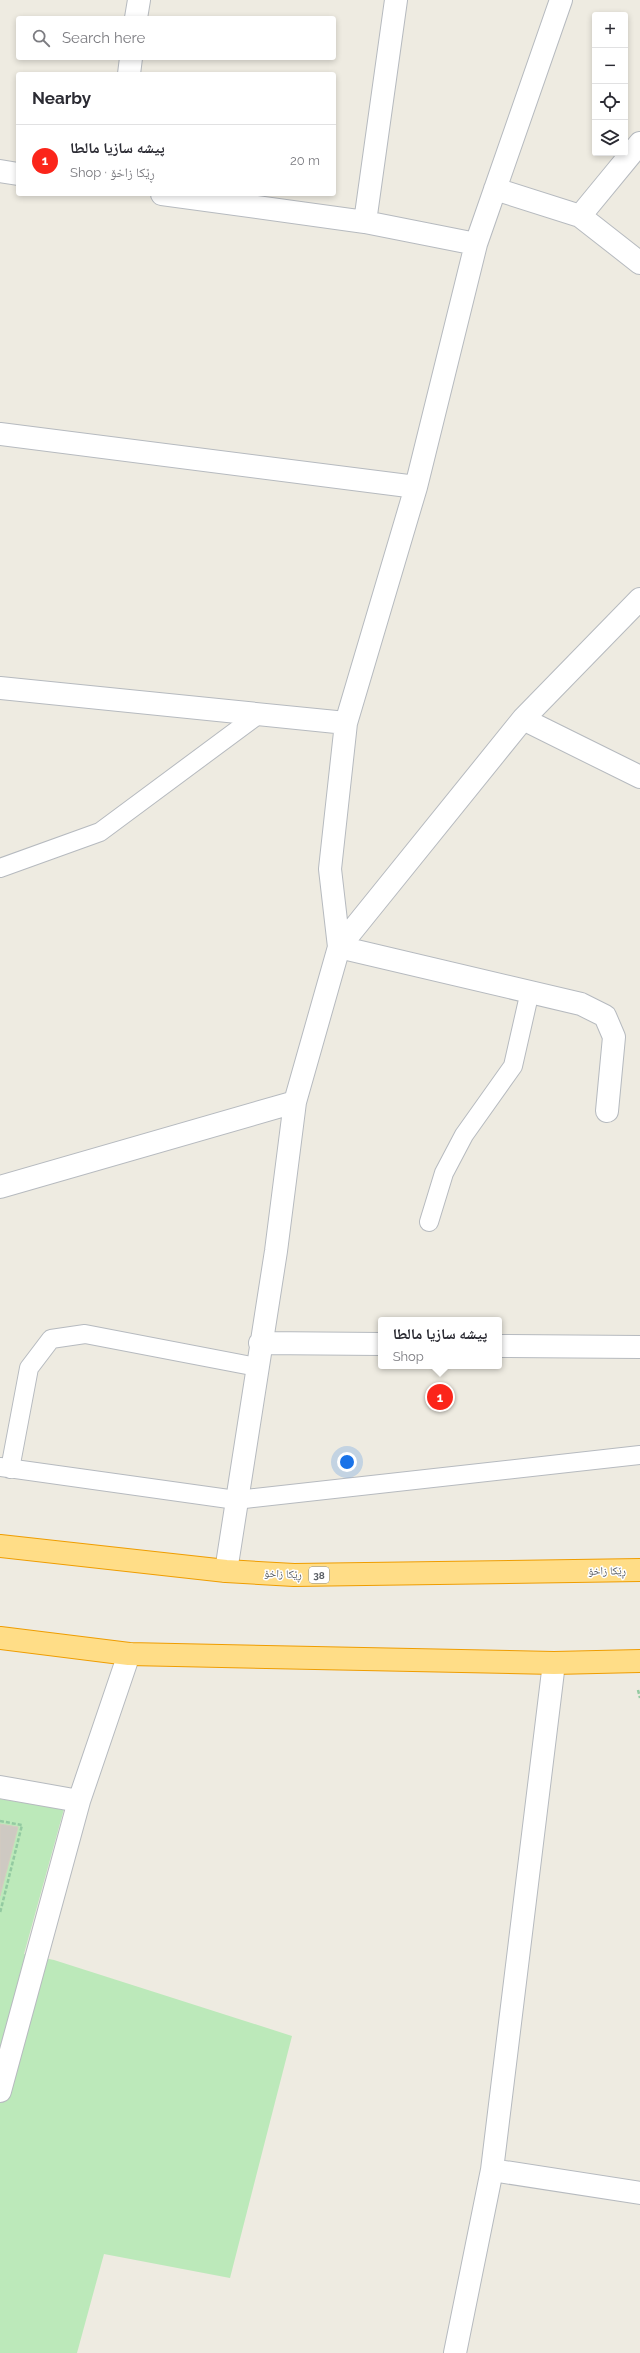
<!DOCTYPE html>
<html lang="en">
<head>
<meta charset="utf-8">
<style>
  :root { --surface:#fff; --page:#f2f2f3; --text:#2b2b33; --muted:#7c7c81; --line:#e1e1e2; --accent:#fb251a }
  body { margin:0; font-family:Raleway,"Noto Naskh Arabic",sans-serif; background:var(--page); color:var(--text) }
  .controls { position:absolute; right:12px; top:12px; display:grid; overflow:hidden; border-radius:4px; box-shadow:0 2px 6px #0003 }
  .controls button { width:36px; height:36px; display:grid; place-items:center; padding:0; border:0; border-bottom:1px solid var(--line); background:var(--surface); color:var(--text); font:20px sans-serif }
  .you { position:absolute; left:347px; top:1462px; width:14px; height:14px; margin:-10px; border:3px solid #fff; border-radius:50%; background:#1a73e8; box-shadow:0 0 0 6px #1a73e833 }
  .badge { display:grid; place-items:center; width:26px; height:26px; border-radius:50%; background:var(--accent); color:#fff; font-size:13px; font-weight:700 }
  .pin { position:absolute; translate:-50% -50%; border:2px solid #fff; box-shadow:0 1px 4px #0006 }
  .popup { position:absolute; left:378px; top:1317px; width:124px; height:52px; box-sizing:border-box; display:grid; place-content:center; border-radius:4px; background:var(--surface); filter:drop-shadow(0 1px 3px #0005); font-size:13px; white-space:nowrap; color:var(--muted) }
  .popup b { font-size:15px; color:var(--text) }
  .popup::after { content:''; position:absolute; left:50%; top:100%; margin-left:-8px; border:8px solid transparent; border-top-color:var(--surface) }
  .list { margin:0; padding:0; list-style:none }
  h2 { display:flex; justify-content:space-between; align-items:center; height:52px; margin:0; padding:0 16px; font-size:17px }
  h2 small { font-size:13px; font-weight:400; color:var(--muted) }
  .list li { display:grid; grid-template-columns:26px 1fr auto; gap:12px; align-items:center; box-sizing:border-box; height:72px; padding:0 16px; border-top:1px solid var(--line) }
  .list b { display:block; font-size:15px; white-space:nowrap }
  .list p { margin:0; font-size:13px; white-space:nowrap; color:var(--muted) }
  .list em { font-size:13px; font-style:normal; color:var(--muted) }
  .icon { flex:none; width:22px; height:22px; fill:none; stroke:currentColor; stroke-width:2; stroke-linecap:round; stroke-linejoin:round }
  .map { position:relative; flex:none; width:640px; height:2353px; overflow:hidden }
  .search { position:absolute; background:var(--surface); box-shadow:0 2px 6px #0003; left:16px; top:16px; width:320px; height:44px; display:flex; align-items:center; gap:10px; box-sizing:border-box; padding:0 14px; border-radius:4px; color:var(--muted); font-size:15px }
  .panel { position:absolute; background:var(--surface); box-shadow:0 2px 6px #0003; left:16px; top:72px; width:320px; height:124px; border-radius:4px }
  .map>svg:first-child { display:block }
  .green { fill:#bce9ba }
  .building { fill:#cec9c2; stroke:#d4ccbf }
  .lines { fill:none; stroke-linecap:round; stroke-linejoin:round }
  .lane-casing { stroke:#b6babf; stroke-width:20 }
  .street-casing { stroke:#b6babf; stroke-width:24 }
  .highway-casing { stroke:#ef9d00; stroke-width:24 }
  .path { stroke:#93caa1; stroke-width:2.5; stroke-dasharray:4 2; stroke-linecap:butt }
  .lane { stroke:#fff; stroke-width:18 }
  .street { stroke:#fff; stroke-width:22 }
  .highway { stroke:#ffdd87; stroke-width:22 }
  .labels { text-anchor:middle; dominant-baseline:central; stroke-width:3; stroke-linejoin:round; paint-order:stroke }
  .shield { fill:#fff; stroke:#8b8e92; stroke-width:1 }
  .shield-label { font-size:10px; font-weight:bold; fill:#595e64 }
  .street-label { font-size:11px; fill:#595e64; stroke:#fff }
</style>
</head>
<body>
<div class="map">
<svg width="640" height="2353" viewBox="0 0 640 2353">
  <rect width="100%" height="100%" fill="#eeebe1"/>
  <path class="green" d="M0,1799L64,1809L24,1954L54,1960L292,2036L230,2278L104,2254L77,2353H0Z"/>
  <path class="building" d="M0,1824L18,1827L0,1896Z"/>
  <g class="lines">
    <g class="lane-casing">
      <path id="lane" d="M0,868L100,832L259,714
        M429,1222L444,1173L464,1135L513,1066L530,991
        M0,1467L236,1500L640,1455
        M10,1469L29,1368L51,1339L85,1334L257,1367"/>
    </g>
    <g class="street-casing">
      <path id="street" d="M561,0L476,244L416,487L346,723L330,869L339,947L581,1004L605,1016L614,1037L607,1111
        M136,18L139,0
        M129,74L131,58
        M0,171L18,174
        M495,189L580,216L640,263
        M162,194L365,222L476,244
        M580,216L640,143
        M365,222L396,0
        M0,434L416,487
        M0,688L346,723
        M523,719L640,777
        M0,1187L295,1102
        M260,1343L381,1344
        M499,1346L640,1347
        M226,1571L276,1251L295,1102L339,947L523,719L640,599
        M554,1663L492,2170L640,2193
        M0,1787L79,1801
        M0,2091L79,1801L129,1654
        M455,2353L492,2170"/>
    </g>
    <g class="highway-casing">
      <path id="highway" d="M0,1546L226,1571L294,1575L640,1570
        M0,1638L129,1654L554,1663L640,1661"/>
    </g>
    <path class="path" d="M638,1690L640,1698
      M0,1821L22,1825L0,1913"/>
    <use href="#lane" class="lane"/>
    <use href="#street" class="street"/>
    <use href="#highway" class="highway"/>
  </g>
  <g class="labels">
    <rect class="shield" x="309" y="1567" width="20" height="16" rx="3"/>
    <g class="shield-label">
      <text x="319" y="1575">38</text>
    </g>
    <g class="street-label">
      <text transform="translate(607 1571) rotate(-1)">ڕێکا زاخۆ</text>
      <text transform="translate(283 1574) rotate(2)">ڕێکا زاخۆ</text>
    </g>
  </g>
</svg>
<div class="controls">
<button>+</button>
<button>−</button>
<button><svg class="icon" aria-label="locate" viewBox="0 0 24 24"><circle cx="12" cy="12" r="6"/><path d="M12 2v4M12 18v4M2 12h4M18 12h4"/></svg></button>
<button><svg class="icon" aria-label="layers" viewBox="0 0 24 24"><path d="M12 4l9 5-9 5-9-5zM3 14l9 5 9-5"/></svg></button>
</div>
<div class="you"></div>
<div class="pin badge" style="left:440px;top:1397px">1</div>
<div class="popup"><b>پيشه سازيا مالطا</b>Shop</div>
<div class="search"><svg class="icon" aria-label="search" viewBox="0 0 24 24"><circle cx="10" cy="10" r="6"/><path d="M15 15l6 6"/></svg>Search here</div>
<section class="panel">
<h2>Nearby<small></small></h2>
<ul class="list">
<li><span class="badge">1</span><div><b>پيشه سازيا مالطا</b><p>Shop · ڕێکا زاخۆ</p></div><em>20 m</em></li>
</ul>
</section>
</div>
</body>
</html>
